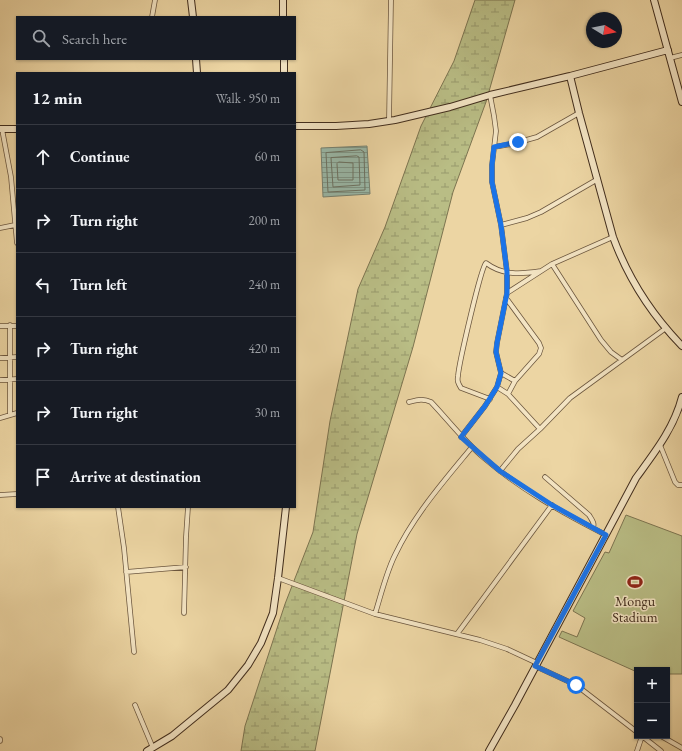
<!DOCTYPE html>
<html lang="en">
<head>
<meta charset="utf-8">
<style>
  :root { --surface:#171b24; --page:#20242c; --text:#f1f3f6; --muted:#9ea1a6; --line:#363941 }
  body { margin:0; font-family:"EB Garamond",serif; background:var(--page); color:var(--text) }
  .controls { position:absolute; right:12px; bottom:12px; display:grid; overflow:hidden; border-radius:0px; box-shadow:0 1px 3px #0004 }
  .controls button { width:36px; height:36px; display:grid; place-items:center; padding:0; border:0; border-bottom:1px solid var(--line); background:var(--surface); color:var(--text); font:20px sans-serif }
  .compass { position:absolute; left:586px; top:12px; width:36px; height:36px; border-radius:50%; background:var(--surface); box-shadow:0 1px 3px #0004; rotate:100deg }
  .stop { position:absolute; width:12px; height:12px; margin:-9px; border:3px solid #1a73e8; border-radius:50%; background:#fff }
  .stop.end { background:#1a73e8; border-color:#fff; box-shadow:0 1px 4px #0008 }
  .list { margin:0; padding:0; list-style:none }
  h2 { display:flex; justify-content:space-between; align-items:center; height:52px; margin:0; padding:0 16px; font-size:17px }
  h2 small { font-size:13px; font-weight:400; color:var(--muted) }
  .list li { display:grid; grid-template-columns:26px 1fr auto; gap:12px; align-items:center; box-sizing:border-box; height:64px; padding:0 16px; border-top:1px solid var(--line) }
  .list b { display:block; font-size:15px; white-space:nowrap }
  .list em { font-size:13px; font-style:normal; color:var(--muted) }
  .icon { flex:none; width:22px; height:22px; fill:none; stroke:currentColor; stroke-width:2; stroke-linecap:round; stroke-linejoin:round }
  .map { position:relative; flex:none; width:682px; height:751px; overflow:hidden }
  .search { position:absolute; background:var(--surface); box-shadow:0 1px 3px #0004; left:16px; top:16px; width:280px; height:44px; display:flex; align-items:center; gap:10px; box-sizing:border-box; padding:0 14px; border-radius:0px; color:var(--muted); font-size:15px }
  .panel { position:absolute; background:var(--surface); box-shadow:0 1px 3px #0004; left:16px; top:72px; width:280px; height:436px; border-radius:0px }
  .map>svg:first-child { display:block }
  .green { fill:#b9bd85; stroke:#7c7450 }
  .wetland { fill:url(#wetland-marsh); stroke:#7c7450 }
  .water { fill:url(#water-rules); stroke:#758070 }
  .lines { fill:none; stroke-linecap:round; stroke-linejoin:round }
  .shore { stroke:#6c7262; stroke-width:1 }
  .street-casing { stroke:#6b563e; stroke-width:5.5 }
  .secondary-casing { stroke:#402c1c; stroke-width:8 }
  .street { stroke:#f3e4c3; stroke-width:4 }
  .secondary { stroke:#f3e4c3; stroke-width:6 }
  .route { stroke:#1a73e8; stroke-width:5 }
  .labels { text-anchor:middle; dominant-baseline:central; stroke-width:3; stroke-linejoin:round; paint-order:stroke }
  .poi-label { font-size:14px; fill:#402c1c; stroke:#f3e4c3 }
</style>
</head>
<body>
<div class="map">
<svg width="682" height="751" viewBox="0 0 682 751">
  <defs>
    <pattern id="wetland-marsh" width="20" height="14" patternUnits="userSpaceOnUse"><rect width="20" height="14" fill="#b9bd85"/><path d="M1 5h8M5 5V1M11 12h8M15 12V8" fill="none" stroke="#989a6c"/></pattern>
    <pattern id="water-rules" width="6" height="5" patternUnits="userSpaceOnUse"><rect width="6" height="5" fill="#99b8a8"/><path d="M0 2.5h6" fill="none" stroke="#7e9688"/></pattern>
  </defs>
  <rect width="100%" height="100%" fill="#ecd5a3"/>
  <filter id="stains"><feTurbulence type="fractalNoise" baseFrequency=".005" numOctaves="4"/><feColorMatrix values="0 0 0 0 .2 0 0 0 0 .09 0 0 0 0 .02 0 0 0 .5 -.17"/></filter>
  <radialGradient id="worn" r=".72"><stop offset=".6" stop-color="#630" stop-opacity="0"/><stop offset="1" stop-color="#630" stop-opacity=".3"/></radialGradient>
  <path class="green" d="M626,515L682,536V674H667V670H637V672L559,637L562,631L577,637L585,618L573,611L605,552L609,553Z"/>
  <path class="wetland" d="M475,0H515L486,102L453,192L413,347L357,534L315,751H241L245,726L285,604L313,532L330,421L358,289L385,227L421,126L454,61Z"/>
  <path class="water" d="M367,146L370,194L323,197L321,148Z"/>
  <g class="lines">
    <path class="shore" d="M361,150L364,152L365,190L328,192L326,153Z
      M357,156L359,157L360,185L333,187L331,158Z
      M339,162L353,163V180H338L337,164Z"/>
    <g class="street-casing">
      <path id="street" d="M152,17L155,0
        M670,58L682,55
        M389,121L391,0
        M2,129L11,177L17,243
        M494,147L512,144L537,137L579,113
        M501,225L527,218L541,212L598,179
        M0,228L15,225
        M552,264L601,340L611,352L622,360
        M507,293L552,264L613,237
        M506,298L539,343L541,348L539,354L515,381L508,394
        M0,326H17
        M0,358L17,357
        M501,373L515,381
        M0,380L17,379
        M497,387L508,394L540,429
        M490,399L461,388C458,383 457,381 458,376C459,363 481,267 486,263C503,276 522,274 541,271
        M409,402C417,400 423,398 431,402C449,421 464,441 484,458C520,489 563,513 606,535
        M10,415V325
        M0,418L17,413
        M461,437L485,406L497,387L501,373L496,352L497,343L507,293V272L501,225L492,182V165L496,131L494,116L490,95
        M660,445L675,482L678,485H682
        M500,471L518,449L540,429L570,398L666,328
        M545,477L589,515C592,520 595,523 593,528
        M0,495L17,494
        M118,507L124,548L134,652
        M126,572L186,567
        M278,578L375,614L480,640L507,649L537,663
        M184,613L186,537L188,507
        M375,614C381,595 386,573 395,555C414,515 444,481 472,447
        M457,634L552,505
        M535,666L576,685L637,732
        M135,705L153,748
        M642,736L661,751
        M661,736L682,748
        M0,739V741
        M637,751L642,736"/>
    </g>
    <g class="secondary-casing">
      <path id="secondary" d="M191,0L193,17
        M654,0L682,102
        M283,17V0
        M196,59L197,73
        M284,59V73
        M570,76L579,113L613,237C628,278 652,315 682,346
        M295,126H336L369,124L395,120L450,107L490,95L570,76L668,50
        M0,129H17
        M147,751L172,736L228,690L248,665L261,643L273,613L278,578L286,507
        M489,751L515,705L636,478C655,452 674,428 682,397"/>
    </g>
    <use href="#street" class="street"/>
    <use href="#secondary" class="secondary"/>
  </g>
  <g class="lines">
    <path class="route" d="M518,142L494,147L492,165V182L501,225L507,272V293L497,343L496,352L501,373L497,387L485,406L461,437L500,471L552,505L606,535L535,666L576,685"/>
  </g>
  <defs>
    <g id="stadium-bare" transform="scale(1.2)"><path d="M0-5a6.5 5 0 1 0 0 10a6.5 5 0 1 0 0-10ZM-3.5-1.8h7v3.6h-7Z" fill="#8f2418" stroke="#f3e4c3" stroke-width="2.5" paint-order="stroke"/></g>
  </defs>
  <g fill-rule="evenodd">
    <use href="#stadium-bare" x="635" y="582"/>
  </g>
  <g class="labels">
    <g class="poi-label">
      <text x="635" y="601">Mongu<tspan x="635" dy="16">Stadium</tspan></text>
    </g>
  </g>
  <rect width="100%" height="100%" filter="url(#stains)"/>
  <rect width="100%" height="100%" fill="url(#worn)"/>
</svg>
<div class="controls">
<button>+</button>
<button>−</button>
</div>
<svg class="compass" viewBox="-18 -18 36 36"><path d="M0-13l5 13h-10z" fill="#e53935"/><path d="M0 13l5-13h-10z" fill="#9ea1a6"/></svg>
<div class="stop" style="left:576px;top:685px"></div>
<div class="stop end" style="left:518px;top:142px"></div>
<div class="search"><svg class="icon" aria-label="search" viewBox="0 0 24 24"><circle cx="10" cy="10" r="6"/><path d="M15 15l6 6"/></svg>Search here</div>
<section class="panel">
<h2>12 min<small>Walk · 950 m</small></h2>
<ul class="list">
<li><svg class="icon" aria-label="ahead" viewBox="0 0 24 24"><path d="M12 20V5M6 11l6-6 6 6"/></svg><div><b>Continue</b></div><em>60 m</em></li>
<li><svg class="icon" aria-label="right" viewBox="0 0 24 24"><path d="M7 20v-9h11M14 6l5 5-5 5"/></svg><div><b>Turn right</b></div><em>200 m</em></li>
<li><svg class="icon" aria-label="left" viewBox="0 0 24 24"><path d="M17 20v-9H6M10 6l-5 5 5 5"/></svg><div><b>Turn left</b></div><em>240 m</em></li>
<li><svg class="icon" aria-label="right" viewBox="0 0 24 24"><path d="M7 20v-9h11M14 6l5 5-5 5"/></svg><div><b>Turn right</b></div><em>420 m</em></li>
<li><svg class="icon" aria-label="right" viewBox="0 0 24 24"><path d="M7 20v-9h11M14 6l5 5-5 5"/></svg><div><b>Turn right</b></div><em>30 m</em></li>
<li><svg class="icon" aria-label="arrive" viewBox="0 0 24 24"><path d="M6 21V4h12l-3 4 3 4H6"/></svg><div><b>Arrive at destination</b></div></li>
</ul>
</section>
</div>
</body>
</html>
